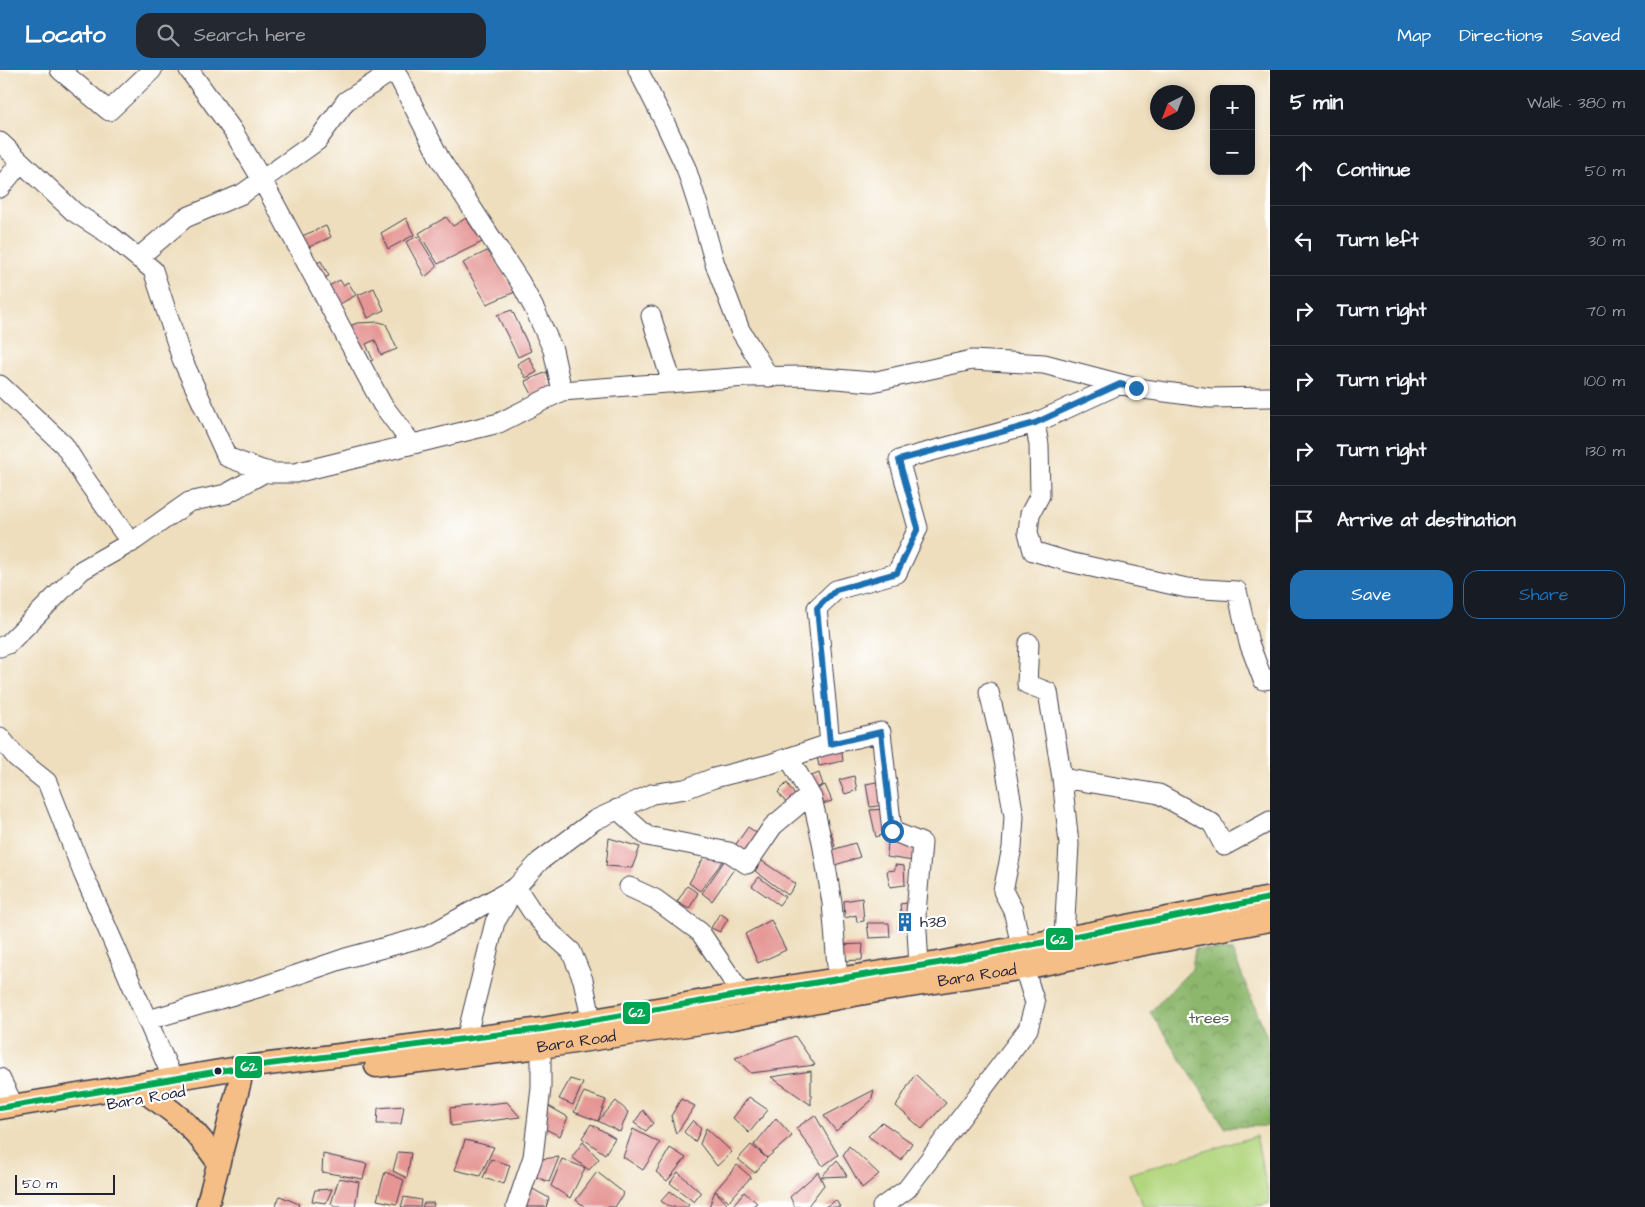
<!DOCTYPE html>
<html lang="en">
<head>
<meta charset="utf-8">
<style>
  :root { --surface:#171b24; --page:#242831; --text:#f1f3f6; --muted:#9ea1a6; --line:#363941; --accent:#1f6fb2 }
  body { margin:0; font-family:"Architects Daughter",sans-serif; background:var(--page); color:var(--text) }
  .controls { position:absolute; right:15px; top:15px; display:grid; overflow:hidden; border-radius:10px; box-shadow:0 2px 8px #0003 }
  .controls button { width:45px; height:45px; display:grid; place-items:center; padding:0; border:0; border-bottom:1px solid var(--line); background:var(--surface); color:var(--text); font:25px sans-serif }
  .compass { position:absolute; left:1150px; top:15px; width:45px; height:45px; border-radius:50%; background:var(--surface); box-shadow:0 2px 8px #0003; rotate:222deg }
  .scale { position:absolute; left:15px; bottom:12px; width:100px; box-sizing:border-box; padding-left:5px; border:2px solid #22223b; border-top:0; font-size:14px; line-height:18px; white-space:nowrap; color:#22223b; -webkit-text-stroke:4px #fff; paint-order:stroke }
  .stop { position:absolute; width:15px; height:15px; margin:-11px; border:4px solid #1f6fb2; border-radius:50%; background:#fff }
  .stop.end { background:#1f6fb2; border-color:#fff; box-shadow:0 1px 5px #0008 }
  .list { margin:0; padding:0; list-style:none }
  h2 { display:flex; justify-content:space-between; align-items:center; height:65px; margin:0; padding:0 20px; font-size:21px }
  h2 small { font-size:16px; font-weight:400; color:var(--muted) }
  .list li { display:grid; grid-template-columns:32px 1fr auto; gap:15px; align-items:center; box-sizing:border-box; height:70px; padding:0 20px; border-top:1px solid var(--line) }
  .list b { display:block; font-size:19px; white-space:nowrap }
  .list em { font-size:16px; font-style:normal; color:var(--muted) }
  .actions { display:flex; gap:10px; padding:15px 20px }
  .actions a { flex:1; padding:11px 0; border:1px solid var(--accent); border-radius:15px; text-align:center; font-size:18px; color:var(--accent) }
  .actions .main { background:var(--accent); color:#fff }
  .icon { flex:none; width:28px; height:28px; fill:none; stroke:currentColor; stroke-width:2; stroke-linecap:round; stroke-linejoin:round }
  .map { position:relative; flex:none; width:1270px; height:1137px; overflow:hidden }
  header { display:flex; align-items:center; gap:30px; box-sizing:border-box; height:70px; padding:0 25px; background:var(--accent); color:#fff }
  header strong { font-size:24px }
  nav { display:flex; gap:28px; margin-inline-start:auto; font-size:18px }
  .search { width:350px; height:45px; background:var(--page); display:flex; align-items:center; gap:12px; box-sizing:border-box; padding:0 18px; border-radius:15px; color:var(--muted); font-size:19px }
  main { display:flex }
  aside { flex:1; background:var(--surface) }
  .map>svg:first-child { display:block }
  .grass { fill:#b2d67e; stroke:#6a7c5c }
  .forest { fill:url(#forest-crowns); stroke:#586c54 }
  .building { fill:#e59694 }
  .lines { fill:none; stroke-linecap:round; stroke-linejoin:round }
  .minor-casing { stroke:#413e4e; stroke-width:21 }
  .major-casing { stroke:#413e4e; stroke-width:25 }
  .minor { stroke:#fff; stroke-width:19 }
  .major { stroke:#f5be86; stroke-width:22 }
  .bus-1-casing { stroke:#fff; stroke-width:10 }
  .bus-1 { stroke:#00a651; stroke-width:6 }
  .route { stroke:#1f6fb2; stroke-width:6 }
  .bus-dot { fill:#22223b; stroke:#fff; stroke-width:2 }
  .labels { text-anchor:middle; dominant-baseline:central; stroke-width:4.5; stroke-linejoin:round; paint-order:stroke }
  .poi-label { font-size:16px; fill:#22223b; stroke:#fff; text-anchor:start }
  .street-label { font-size:16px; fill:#22223b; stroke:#fff }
  .park-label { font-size:16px; fill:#546152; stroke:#fff }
  .line-badge { stroke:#fff; stroke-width:2 }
  .badge-label { font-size:14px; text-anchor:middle; font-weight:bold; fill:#fff }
</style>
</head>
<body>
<header>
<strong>Locato</strong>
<div class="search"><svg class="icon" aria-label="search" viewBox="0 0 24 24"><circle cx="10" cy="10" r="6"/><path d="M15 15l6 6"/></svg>Search here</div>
<nav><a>Map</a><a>Directions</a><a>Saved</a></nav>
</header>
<main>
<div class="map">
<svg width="1270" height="1137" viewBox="0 0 1270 1137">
  <defs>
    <pattern id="forest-crowns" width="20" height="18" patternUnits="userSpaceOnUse" patternTransform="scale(1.25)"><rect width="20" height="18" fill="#8db76d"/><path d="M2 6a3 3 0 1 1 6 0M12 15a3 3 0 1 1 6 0" fill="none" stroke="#73945b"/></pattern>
  </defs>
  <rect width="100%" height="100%" fill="#fff"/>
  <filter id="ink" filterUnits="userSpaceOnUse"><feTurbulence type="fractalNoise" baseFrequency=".02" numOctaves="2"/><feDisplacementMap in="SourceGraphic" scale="10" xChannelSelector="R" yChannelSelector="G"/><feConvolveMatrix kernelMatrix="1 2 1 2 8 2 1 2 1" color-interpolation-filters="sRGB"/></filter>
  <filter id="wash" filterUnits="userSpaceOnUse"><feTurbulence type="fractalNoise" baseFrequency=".0096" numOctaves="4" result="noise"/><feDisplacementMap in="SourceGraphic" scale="20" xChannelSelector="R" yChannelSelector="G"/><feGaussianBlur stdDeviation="1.12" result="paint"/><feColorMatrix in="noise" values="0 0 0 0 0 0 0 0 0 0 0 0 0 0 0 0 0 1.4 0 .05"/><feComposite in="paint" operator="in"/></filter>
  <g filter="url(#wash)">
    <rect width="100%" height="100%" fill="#eedebd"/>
    <path class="grass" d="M1256,1066L1270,1133L1252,1137H1144L1129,1104Z"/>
    <path class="forest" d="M1195,879L1232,881L1266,964L1270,993V1056L1225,1057L1150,942L1192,899Z"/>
    <g id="blocks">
      <path class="building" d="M446,147L453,156L466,148L482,172L438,194L419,163Z
        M406,148L414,165L388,179L381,163Z
        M326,156L331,167L302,180L297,168Z
        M418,166L437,197L425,207L406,172Z
        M489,180L515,222L487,234L463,193Z
        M321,191L329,206L318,210L311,196Z
        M340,210L343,215L348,212L356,225L333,238L323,219Z
        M374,218L384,240L368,248L358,225Z
        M512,240L531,281L518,287L497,245Z
        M379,252L386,254L397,279L381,285L375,270L366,274L373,290L361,295L345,258L357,253Z
        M529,287L537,302L526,308L517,294Z
        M547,302L552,323L535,330L525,311Z
        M841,675L843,691L819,696L816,682Z
        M819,703L823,715L812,720L807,708Z
        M854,706L857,720L845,724L839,710Z
        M881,711L884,735L870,737L866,714Z
        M787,713L799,732L790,738L778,722Z
        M825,715L832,731L816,736L811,722Z
        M886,739L890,762L876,767L870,740Z
        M748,757L758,764L712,831L702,823Z
        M831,762L835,776L825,779L822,765Z
        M609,768L640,777L632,798L606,796Z
        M888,770L915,777L913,791L887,787Z
        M855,773L860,787L829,797L825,782Z
        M706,784L726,787L700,821L689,813Z
        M762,791L796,814L788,825L755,801Z
        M895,795L904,796L905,815L890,817L887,801L895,800Z
        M759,807L785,827L779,835L752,816Z
        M687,816L698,823L689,839L677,832Z
        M862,828L864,851L857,852L856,845L845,848L844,831Z
        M914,832L909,842H901L900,834Z
        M720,843L728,849L720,862L711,858Z
        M899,845H912V859L898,858Z
        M771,850L786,880L758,893L745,864Z
        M867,853H889L890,867L869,868Z
        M863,874L862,890L839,891L838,875Z
        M795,966L815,995L751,1003L735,988Z
        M811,1001V1035L771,1007Z
        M915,1004L946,1033L922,1059L896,1036Z
        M570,1009L583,1013L573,1035L559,1029Z
        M874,1020L871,1031L836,1061L824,1046Z
        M584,1022L606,1030L598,1051L574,1042Z
        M749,1027L768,1040L749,1063L733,1048Z
        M681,1029L695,1036L676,1064L671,1046Z
        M616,1031L628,1042L620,1062L598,1051Z
        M507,1032L520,1047L451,1056L450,1038Z
        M545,1034L568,1047L560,1066L541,1057Z
        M404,1036L401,1054H377L378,1038Z
        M643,1040L653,1053L646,1061L634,1053Z
        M815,1045L838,1085L823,1096L796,1058Z
        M776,1048L792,1066L767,1088L754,1075Z
        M693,1050L701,1059L695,1072L684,1062Z
        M882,1052L912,1073L901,1090L868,1066Z
        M591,1054L615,1068L605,1084L582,1068Z
        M706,1058L732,1082L717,1096L700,1074Z
        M633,1059L660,1073L643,1100L623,1087Z
        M465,1070L494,1077L480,1106L455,1100Z
        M583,1072L599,1089L589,1100L572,1087Z
        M751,1075L767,1088L755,1103L738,1089Z
        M849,1076L879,1104L862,1118L843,1085Z
        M670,1078L686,1088L667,1111L656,1102Z
        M398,1082L411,1083L407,1108L393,1101Z
        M323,1084L367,1094L363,1109L322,1102Z
        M559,1087L549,1112L536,1107L542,1089Z
        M491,1089L510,1095L504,1114L483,1108Z
        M562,1089L585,1098L570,1128L551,1116Z
        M837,1090L847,1106L821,1107Z
        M737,1095L751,1107L729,1131L715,1121L727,1134L725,1137H709L715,1121Z
        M385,1102L404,1110L397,1134L377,1130Z
        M597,1102L624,1123L615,1137H585L576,1130Z
        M678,1102L701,1123L694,1132L670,1113Z
        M818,1102L824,1115L807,1137H795L790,1127Z
        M339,1108L359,1112L355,1137H335L331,1134Z
        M529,1117L549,1128L546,1137H524Z
        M332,1119L326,1133L312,1131L315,1120Z
        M670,1121L689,1135L687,1137H670L661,1131Z
        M744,1122L757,1133L751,1137H735L733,1135Z
        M280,1126L299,1134L298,1137H275Z
        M404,1127L421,1130L420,1137H401Z
        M836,1130L840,1137H825Z
        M424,1133H434L433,1137H422Z"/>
    </g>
  </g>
  <g filter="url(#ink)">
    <use href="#blocks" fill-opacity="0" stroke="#413e4e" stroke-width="1"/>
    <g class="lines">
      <g class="minor-casing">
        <path id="minor" d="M60,0L109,41L152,0
          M189,0L233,61L262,110L382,334L412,374
          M395,0L440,89L520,212L535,240L553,280L562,321
          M638,0L663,49L686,98L702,148L715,194L740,260L769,307
          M0,72L74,142L110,165L153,200L182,289L227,387L270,403H295L499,353L562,321L746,307L800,306L872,312L972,290L1044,294L1136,318L1210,328L1270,327
          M0,118L21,92
          M138,188L185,148L242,124L317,71L346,31L394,0
          M651,246L672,313
          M1120,314L1035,353L1039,375L1040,425L1030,444L1028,462L1033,481L1069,492L1187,518L1237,521L1249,573L1263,610L1270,609
          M0,315L64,375L86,410L131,473
          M1029,573L1027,614L1048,622L1062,708
          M0,577L8,574L82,500L135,470L189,432L226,424L267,401
          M989,622L1000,668L1014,746L1012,778L1003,821L1013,840L1021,876
          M0,667L16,687L47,712L83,803L173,1009
          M830,674L817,538L836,520L897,503L918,458L899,390L1035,353
          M789,688L812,728L822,772L832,833L838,909
          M617,739L647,766L729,782L747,794L773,756L810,725
          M629,817L655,829L700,862L742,924
          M1064,868L1069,774L1062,708L1159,724L1212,753L1224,776L1270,751
          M148,950L261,917L346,888L427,866L516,817L533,843L550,862L571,881L583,910L594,963
          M466,969L495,852L516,817L540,791L595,750L652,724L685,719L714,708L770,694L823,676L881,662L892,761L922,773L916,843L919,896
          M0,1008L14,1036
          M516,1137L533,1087L541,1018V977
          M882,1137L907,1119L1028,959L1035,933L1024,898"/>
      </g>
      <g class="major-casing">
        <g id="major">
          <path id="s1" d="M376,996L541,977L734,948L859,924L1024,898L1102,882L1270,850"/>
          <path d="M149,1013L152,1027C182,1047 197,1062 218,1092"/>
          <path d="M0,1038L238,998L542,959L732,926L938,893L1270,828"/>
          <path d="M207,1137L240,1011L238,998"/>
        </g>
      </g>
      <use href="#minor" class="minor"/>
      <use href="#major" class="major"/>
      <g class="bus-1-casing">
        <path id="bus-1" d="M0,1038L238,998L542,959L732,926L938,893L1270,828"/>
      </g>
      <use href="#bus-1" class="bus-1"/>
    </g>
  </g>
  <g class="lines" filter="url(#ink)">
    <path class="route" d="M892,761L881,662L830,674L817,538L836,520L897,503L918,458L899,390L1035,353L1120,314L1136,318"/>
  </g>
  <defs>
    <g id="building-bare" transform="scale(1.5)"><path d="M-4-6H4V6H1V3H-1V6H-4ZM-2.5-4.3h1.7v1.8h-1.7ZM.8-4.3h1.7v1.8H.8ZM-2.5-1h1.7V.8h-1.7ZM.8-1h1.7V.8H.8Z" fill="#1f6fb2" stroke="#fff" stroke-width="2.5" paint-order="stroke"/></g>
  </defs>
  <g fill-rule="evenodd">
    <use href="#building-bare" x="905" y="852"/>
  </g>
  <circle class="bus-dot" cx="218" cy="1001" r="4.5"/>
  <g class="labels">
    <g class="poi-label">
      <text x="920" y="852">h38</text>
    </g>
    <g class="street-label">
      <text stroke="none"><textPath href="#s1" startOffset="608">Bara Road</textPath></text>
      <text stroke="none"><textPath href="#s1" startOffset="202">Bara Road</textPath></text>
      <text transform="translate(146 1028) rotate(-10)">Bara Road</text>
    </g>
    <g class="park-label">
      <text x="1209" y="948">trees</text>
    </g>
  </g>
  <g class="line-badge">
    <rect x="1045" y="857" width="29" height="24" rx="5" fill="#00a651"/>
    <rect x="622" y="931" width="29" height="24" rx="5" fill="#00a651"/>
    <rect x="234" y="985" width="29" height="24" rx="5" fill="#00a651"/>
  </g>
  <g class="badge-label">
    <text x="1059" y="874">62</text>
    <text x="637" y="947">62</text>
    <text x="249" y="1001">62</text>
  </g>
</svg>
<div class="controls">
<button>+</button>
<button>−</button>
</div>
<svg class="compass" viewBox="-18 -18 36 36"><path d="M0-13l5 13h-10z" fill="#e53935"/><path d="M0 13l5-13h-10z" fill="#9ea1a6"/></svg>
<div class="scale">50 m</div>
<div class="stop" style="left:892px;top:761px"></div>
<div class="stop end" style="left:1136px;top:318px"></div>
</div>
<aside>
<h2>5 min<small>Walk · 380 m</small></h2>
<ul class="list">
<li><svg class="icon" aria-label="ahead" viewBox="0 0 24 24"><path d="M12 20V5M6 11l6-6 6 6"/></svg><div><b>Continue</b></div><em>50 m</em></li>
<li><svg class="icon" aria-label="left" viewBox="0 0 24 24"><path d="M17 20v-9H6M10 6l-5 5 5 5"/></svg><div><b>Turn left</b></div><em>30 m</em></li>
<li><svg class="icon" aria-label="right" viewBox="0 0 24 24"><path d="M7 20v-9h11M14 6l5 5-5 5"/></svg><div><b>Turn right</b></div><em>70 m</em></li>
<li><svg class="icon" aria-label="right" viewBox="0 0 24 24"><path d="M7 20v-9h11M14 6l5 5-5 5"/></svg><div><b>Turn right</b></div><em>100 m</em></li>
<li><svg class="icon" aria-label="right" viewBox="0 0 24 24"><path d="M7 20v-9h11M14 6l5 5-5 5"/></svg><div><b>Turn right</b></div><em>130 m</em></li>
<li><svg class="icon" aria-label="arrive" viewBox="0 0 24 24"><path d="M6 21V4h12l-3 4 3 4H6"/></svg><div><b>Arrive at destination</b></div></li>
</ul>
<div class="actions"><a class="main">Save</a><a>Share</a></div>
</aside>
</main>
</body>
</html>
